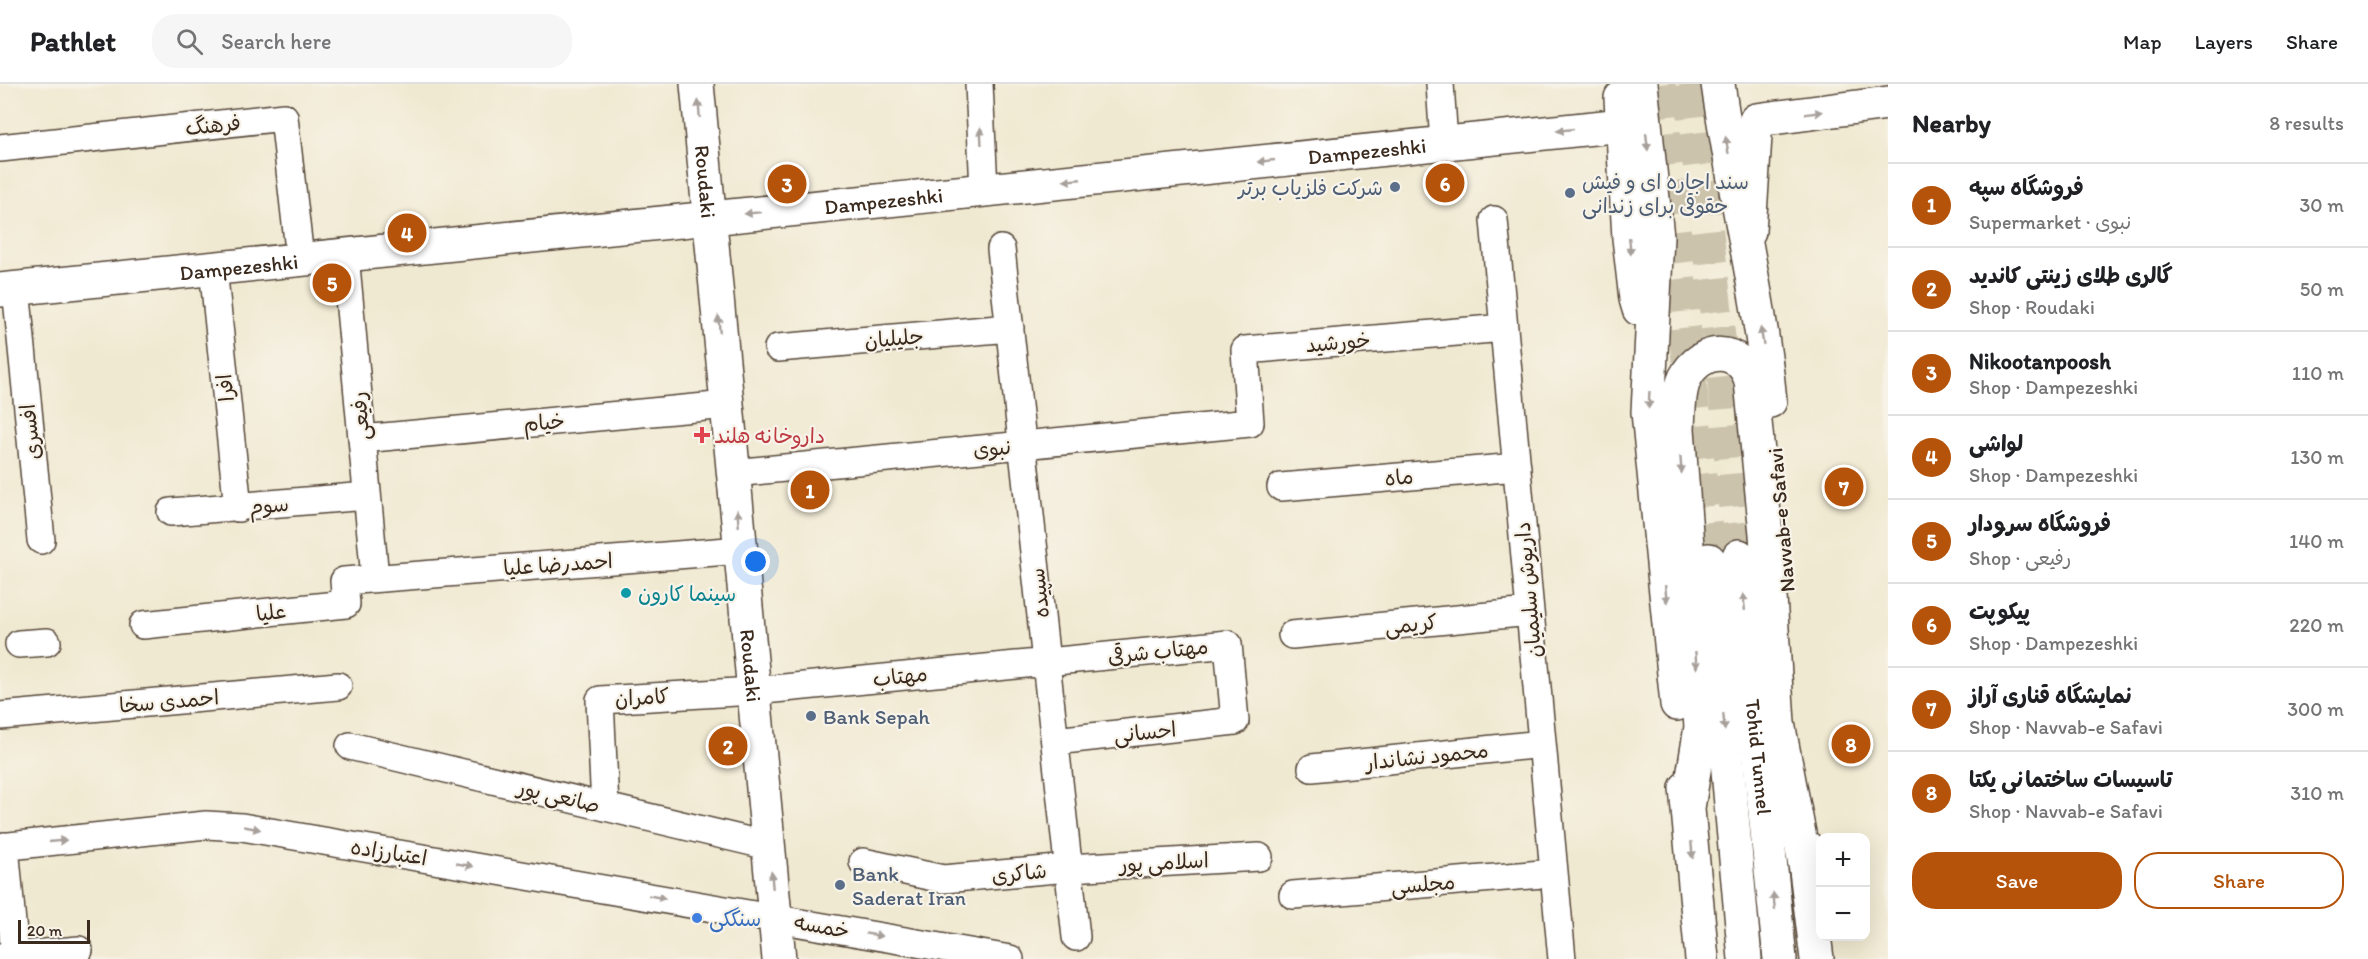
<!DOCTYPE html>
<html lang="en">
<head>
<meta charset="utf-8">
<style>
  :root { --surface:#fff; --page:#f6f6f6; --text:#202124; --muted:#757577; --line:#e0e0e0; --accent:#b45309 }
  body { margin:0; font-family:Itim,"Playpen Sans Arabic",sans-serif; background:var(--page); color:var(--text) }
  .controls { position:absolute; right:18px; bottom:18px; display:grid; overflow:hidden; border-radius:12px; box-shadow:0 6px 24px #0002 }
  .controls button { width:54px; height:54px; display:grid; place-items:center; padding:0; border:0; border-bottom:2px solid var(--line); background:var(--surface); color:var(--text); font:30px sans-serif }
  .scale { position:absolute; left:18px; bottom:15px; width:72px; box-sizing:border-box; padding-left:6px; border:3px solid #3b2a1e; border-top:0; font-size:16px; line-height:21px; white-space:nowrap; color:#3b2a1e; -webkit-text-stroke:4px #f7f3e8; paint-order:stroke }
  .you { position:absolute; left:756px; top:478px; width:21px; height:21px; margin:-15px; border:4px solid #fff; border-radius:50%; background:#1a73e8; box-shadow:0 0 0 9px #1a73e833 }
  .badge { display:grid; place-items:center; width:39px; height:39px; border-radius:50%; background:var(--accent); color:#fff; font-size:20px; font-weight:700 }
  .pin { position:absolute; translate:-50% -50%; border:3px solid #fff; box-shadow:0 2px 6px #0006 }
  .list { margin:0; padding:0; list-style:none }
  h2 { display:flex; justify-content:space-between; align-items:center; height:78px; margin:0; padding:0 24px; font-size:26px }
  h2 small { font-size:20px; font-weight:400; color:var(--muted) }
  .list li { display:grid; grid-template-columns:39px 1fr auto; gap:18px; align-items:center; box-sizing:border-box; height:84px; padding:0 24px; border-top:2px solid var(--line) }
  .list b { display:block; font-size:22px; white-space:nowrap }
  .list p { margin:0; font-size:20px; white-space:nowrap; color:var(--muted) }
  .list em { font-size:20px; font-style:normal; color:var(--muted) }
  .actions { display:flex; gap:12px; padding:18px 24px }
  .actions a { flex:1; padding:14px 0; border:2px solid var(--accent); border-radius:24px; text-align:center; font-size:21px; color:var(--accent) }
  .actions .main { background:var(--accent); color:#fff }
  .icon { flex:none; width:33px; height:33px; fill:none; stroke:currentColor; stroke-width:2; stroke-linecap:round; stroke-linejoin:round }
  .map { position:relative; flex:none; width:1888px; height:875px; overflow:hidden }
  header { display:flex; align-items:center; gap:36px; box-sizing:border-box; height:84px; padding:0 30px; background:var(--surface); border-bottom:2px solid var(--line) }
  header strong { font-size:28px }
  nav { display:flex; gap:33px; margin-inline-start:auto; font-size:21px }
  .search { width:420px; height:54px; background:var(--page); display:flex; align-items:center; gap:15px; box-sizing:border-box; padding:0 21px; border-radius:24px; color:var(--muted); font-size:22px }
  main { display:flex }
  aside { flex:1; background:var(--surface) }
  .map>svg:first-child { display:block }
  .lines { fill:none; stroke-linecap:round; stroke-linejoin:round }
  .highway-tunnel { stroke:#ccc3ad; stroke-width:33; stroke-dasharray:33 16; stroke-linecap:butt }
  .street-casing { stroke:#564739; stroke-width:30 }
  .secondary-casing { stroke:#564739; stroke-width:36 }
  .primary-casing { stroke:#564739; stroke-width:36 }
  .highway-casing { stroke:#564739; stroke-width:36 }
  .street { stroke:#fff; stroke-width:27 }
  .secondary { stroke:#fff; stroke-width:33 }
  .primary { stroke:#fff; stroke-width:33 }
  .highway { stroke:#fff; stroke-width:33 }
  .oneway { fill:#a79f9a }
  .service-dot { fill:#5c6f8a; stroke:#f7f3e8; stroke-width:2 }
  .health-dot { fill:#e0444e; stroke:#f7f3e8; stroke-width:2 }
  .culture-dot { fill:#0f9aa8; stroke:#f7f3e8; stroke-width:2 }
  .shop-dot { fill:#3f7fe0; stroke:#f7f3e8; stroke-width:2 }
  .labels { text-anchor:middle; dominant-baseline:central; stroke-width:4.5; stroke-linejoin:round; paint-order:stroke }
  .street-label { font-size:21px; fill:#3b2a1e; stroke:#f7f3e8 }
  .service-label { font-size:21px; fill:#4e5e75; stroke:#f7f3e8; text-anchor:start }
  .health-label { font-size:21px; fill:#be3a42; stroke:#f7f3e8; text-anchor:start }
  .culture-label { font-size:21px; fill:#0d838f; stroke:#f7f3e8; text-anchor:start }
  .shop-label { font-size:21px; fill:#366cbe; stroke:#f7f3e8; text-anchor:start }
</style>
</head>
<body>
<header>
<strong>Pathlet</strong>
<div class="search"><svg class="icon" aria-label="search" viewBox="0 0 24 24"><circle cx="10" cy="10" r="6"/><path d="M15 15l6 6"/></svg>Search here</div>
<nav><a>Map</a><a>Layers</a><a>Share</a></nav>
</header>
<main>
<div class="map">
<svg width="1888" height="875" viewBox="0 0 1888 875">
  <rect width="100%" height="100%" fill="#f7f3e8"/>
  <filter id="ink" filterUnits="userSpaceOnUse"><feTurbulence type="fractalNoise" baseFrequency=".0167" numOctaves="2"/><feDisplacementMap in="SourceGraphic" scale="12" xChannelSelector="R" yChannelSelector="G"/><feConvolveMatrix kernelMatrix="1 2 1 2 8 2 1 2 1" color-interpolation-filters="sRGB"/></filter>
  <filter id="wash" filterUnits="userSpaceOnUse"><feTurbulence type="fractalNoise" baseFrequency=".008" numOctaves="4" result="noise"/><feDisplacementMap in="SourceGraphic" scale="24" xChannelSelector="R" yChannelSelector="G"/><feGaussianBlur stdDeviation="1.35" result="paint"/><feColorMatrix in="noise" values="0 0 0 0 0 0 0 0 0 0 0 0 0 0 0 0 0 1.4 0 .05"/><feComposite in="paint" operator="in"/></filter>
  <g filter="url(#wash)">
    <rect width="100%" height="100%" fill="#f0e9d1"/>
  </g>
  <g filter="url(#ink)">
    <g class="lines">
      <path class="highway-tunnel" d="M1659,0L1709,476
        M1690,0L1724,297L1739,472"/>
      <g class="street-casing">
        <path id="street" d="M979,0L984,105
          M1440,0L1444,59
          M0,64L284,33L300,175
          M1494,136L1562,875
          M1001,165L1076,853
          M345,171L375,494
          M213,184L238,424
          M16,204L41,456
          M778,264L1010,244
          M362,355L727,321
          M733,389L1250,339L1245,266L1504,244
          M1281,403L1517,383
          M171,428L367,412
          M143,541L346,520L344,497L741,466
          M1292,551L1530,528
          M19,560L47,558
          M0,632L338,602
          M350,662L769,762
          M1312,684L1542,660
          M605,723L600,616L754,607L1228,560L1235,637L1055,657
          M5,762L15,872
          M0,763L206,741L242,743L1010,875
          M863,778L943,795L1069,784L1259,773
          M1293,811L1554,789
          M0,873L79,866"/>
      </g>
      <g class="secondary-casing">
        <g id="secondary">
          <path id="s1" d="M697,0L779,875"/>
          <path d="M1749,147L1756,36L1888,19"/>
          <path id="s2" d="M0,206C541,154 1082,94 1623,41"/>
        </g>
      </g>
      <g class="primary-casing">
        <path id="primary" d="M1641,0L1657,153L1648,328L1677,620
          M1718,0C1733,106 1760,211 1770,317
          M1621,14L1629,154L1636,215L1639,225
          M1686,704L1702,875
          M1688,724L1701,643L1678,345C1679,328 1678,309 1685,294C1701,262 1741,262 1751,297L1766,450L1778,639L1806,786
          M1806,763V786L1817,875"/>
      </g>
      <g class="highway-casing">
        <g id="highway">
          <path id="s3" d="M1739,472L1780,875"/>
          <path d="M1709,476L1745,875"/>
        </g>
      </g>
      <use href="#street" class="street"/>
      <use href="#secondary" class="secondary"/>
      <use href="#primary" class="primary"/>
      <use href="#highway" class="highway"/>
    </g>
    <defs><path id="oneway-solid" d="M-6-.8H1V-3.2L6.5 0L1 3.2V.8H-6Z" transform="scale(1.5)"/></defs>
    <g class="oneway">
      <use href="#oneway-solid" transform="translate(699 25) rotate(-95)"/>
      <use href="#oneway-solid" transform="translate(1814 29) rotate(-7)"/>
      <use href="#oneway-solid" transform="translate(1565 46) rotate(174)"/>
      <use href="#oneway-solid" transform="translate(981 52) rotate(-93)"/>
      <use href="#oneway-solid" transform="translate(1647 58) rotate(84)"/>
      <use href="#oneway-solid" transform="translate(1727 61) rotate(-100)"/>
      <use href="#oneway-solid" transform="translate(1266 77) rotate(174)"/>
      <use href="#oneway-solid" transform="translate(1072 96) rotate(175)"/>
      <use href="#oneway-solid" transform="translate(753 129) rotate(174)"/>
      <use href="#oneway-solid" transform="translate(1630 162) rotate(84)"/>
      <use href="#oneway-solid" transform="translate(719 240) rotate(-95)"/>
      <use href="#oneway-solid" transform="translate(1762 252) rotate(-100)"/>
      <use href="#oneway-solid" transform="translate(1649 316) rotate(93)"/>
      <use href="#oneway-solid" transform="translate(1681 381) rotate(86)"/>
      <use href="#oneway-solid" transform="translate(738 434) rotate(-95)"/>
      <use href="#oneway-solid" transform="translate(1666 510) rotate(84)"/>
      <use href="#oneway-solid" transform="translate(1744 518) rotate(-96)"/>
      <use href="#oneway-solid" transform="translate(1696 576) rotate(86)"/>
      <use href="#oneway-solid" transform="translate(1724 638) rotate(85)"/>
      <use href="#oneway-solid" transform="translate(252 744) rotate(10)"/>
      <use href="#oneway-solid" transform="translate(58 757) rotate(-6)"/>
      <use href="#oneway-solid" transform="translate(1692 766) rotate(85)"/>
      <use href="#oneway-solid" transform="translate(465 781) rotate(10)"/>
      <use href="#oneway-solid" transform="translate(772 796) rotate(-95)"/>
      <use href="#oneway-solid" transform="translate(657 813) rotate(10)"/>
      <use href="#oneway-solid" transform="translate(1774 817) rotate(-96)"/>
      <use href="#oneway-solid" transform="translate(874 851) rotate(10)"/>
    </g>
  </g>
  <g class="service-dot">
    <circle cx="1395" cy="103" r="6"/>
    <circle cx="1570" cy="109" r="6"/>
    <circle cx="811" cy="632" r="6"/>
    <circle cx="840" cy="801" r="6"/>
  </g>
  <path class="health-dot" d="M699 342h6v6h6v6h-6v6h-6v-6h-6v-6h6z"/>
  <circle class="culture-dot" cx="626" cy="509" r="6"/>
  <circle class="shop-dot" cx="697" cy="834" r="6"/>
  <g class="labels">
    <g class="street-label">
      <text transform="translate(213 41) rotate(-6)">فرهنگ</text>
      <text stroke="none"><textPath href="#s2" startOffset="1374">Dampezeshki</textPath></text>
      <text stroke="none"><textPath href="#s1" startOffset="98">Roudaki</textPath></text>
      <text stroke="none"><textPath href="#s2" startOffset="888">Dampezeshki</textPath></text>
      <text stroke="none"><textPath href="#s2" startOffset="240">Dampezeshki</textPath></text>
      <text transform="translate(894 254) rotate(-5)">جلیلیان</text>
      <text transform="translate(1338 258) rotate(-5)">خورشید</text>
      <text transform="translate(225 304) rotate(-96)">افرا</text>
      <text transform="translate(360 332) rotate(-95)">رفیعی</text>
      <text transform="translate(544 338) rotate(-5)">خیام</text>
      <text transform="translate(30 348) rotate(-96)">افسری</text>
      <text transform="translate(992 364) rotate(-5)">نبوی</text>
      <text transform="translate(1399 393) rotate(-5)">ماه</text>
      <text transform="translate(269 421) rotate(-5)">سوم</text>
      <text transform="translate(1781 436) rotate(-95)">Navvab-e Safavi</text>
      <text transform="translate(558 480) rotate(-4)">احمدرضا علیا</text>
      <text transform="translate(1528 506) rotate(-95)">داریوش سلیمیان</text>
      <text transform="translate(1039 509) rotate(-96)">سپیده</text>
      <text transform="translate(271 528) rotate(-6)">علیا</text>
      <text transform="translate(1411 540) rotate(-6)">کریمی</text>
      <text transform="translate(1158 567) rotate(-6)">مهتاب شرقی</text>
      <text stroke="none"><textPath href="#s1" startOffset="584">Roudaki</textPath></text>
      <text transform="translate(900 592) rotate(-6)">مهتاب</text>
      <text transform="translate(642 613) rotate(-3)">کامران</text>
      <text transform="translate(169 617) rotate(-5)">احمدی سخا</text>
      <text transform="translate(1145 648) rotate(-6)">احسانی</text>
      <text transform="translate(1427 672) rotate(-6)">محمود نشاندار</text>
      <text stroke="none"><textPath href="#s3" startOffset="202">Tohid Tunnel</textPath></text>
      <text transform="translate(559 712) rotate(13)">صانعی پور</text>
      <text transform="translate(389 768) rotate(9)">اعتبارزاده</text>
      <text transform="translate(1164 778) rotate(-3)">اسلامی پور</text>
      <text transform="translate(1019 789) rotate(-6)">شاکری</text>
      <text transform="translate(1423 800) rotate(-5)">مجلسی</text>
      <text transform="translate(822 842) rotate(10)">خمسه</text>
    </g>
    <g class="service-label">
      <text x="1582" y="97">سند اجاره ای و فیش<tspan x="1582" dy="24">حقوقی برای زندانی</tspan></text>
      <text x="1383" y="103" text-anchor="end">شرکت فلزیاب برتر</text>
      <text x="823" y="632">Bank Sepah</text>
      <text x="852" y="789">Bank<tspan x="852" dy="24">Saderat Iran</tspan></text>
    </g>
    <g class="health-label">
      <text x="714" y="351">داروخانه هلند</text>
    </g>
    <g class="culture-label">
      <text x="638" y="509">سینما کارون</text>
    </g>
    <g class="shop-label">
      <text x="709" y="834">سنگکی</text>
    </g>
  </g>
</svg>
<div class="controls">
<button>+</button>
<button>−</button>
</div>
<div class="scale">20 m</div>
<div class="you"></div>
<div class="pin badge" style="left:810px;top:406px">1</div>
<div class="pin badge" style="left:728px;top:662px">2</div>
<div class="pin badge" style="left:787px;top:100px">3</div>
<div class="pin badge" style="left:407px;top:149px">4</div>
<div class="pin badge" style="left:332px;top:199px">5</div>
<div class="pin badge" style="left:1445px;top:99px">6</div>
<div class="pin badge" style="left:1844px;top:403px">7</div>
<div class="pin badge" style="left:1851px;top:660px">8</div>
</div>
<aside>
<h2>Nearby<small>8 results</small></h2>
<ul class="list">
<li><span class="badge">1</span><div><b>فروشگاه سپه</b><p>Supermarket · نبوی</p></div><em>30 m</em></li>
<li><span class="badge">2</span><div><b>گالری طلای زینتی کاندید</b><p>Shop · Roudaki</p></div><em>50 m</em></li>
<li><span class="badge">3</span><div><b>Nikootanpoosh</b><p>Shop · Dampezeshki</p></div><em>110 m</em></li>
<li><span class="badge">4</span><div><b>لواشی</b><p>Shop · Dampezeshki</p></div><em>130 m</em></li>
<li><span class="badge">5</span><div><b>فروشگاه سرودار</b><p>Shop · رفیعی</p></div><em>140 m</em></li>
<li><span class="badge">6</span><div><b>پیکوپت</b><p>Shop · Dampezeshki</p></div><em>220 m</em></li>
<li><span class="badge">7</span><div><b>نمایشگاه قناری آراز</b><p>Shop · Navvab-e Safavi</p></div><em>300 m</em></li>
<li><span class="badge">8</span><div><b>تاسیسات ساختمانی یکتا</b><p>Shop · Navvab-e Safavi</p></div><em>310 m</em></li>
</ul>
<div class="actions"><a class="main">Save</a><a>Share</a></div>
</aside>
</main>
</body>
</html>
